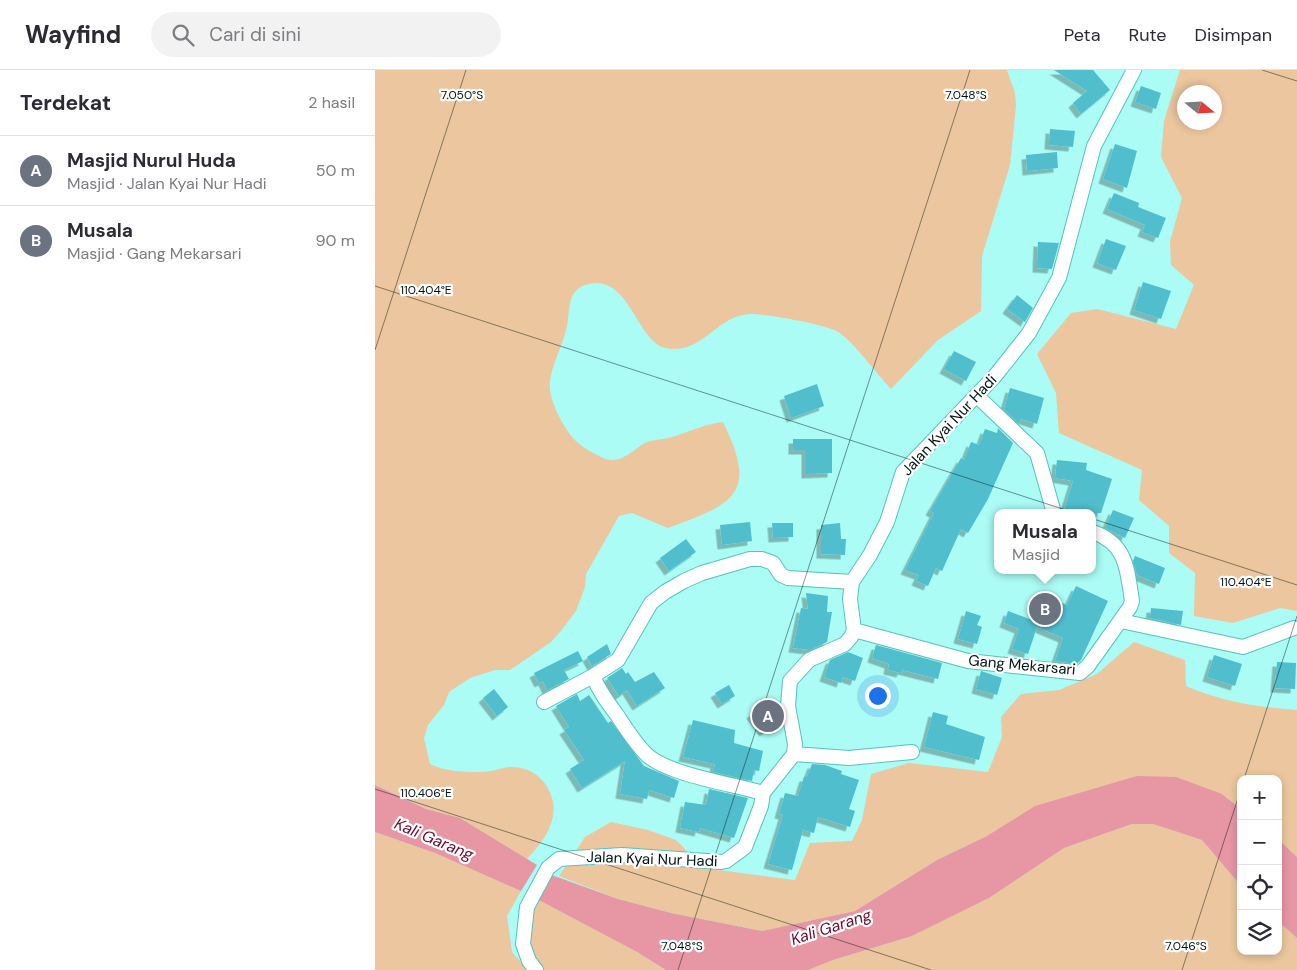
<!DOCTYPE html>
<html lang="id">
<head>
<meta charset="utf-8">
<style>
  :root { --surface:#fff; --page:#f2f2f3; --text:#2b2b33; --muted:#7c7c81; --line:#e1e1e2; --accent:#c1335c }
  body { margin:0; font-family:"DM Sans",sans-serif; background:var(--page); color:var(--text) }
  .controls { position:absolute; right:15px; bottom:15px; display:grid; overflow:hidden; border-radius:10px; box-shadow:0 2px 8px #0003 }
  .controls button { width:45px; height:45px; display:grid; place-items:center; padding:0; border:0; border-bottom:1px solid var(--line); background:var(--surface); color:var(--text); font:25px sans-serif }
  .compass { position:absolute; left:802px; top:15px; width:45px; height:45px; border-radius:50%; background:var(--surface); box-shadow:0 2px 8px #0003; rotate:108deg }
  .you { position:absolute; left:502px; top:625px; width:18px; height:18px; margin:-12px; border:4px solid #fff; border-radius:50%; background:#1a73e8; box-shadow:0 0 0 8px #1a73e833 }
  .badge { display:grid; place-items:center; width:32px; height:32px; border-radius:50%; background:var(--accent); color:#fff; font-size:16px; font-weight:700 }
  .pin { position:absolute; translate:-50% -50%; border:2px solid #fff; box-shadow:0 1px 5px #0006 }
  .popup { position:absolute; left:619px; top:439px; width:102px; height:65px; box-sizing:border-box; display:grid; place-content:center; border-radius:10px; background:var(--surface); filter:drop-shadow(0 1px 4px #0005); font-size:16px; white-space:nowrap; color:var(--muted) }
  .popup b { font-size:19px; color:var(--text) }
  .popup::after { content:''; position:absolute; left:50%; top:100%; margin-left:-10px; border:10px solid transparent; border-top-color:var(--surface) }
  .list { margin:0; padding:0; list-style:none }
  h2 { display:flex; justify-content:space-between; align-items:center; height:65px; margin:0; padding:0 20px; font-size:21px }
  h2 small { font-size:16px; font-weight:400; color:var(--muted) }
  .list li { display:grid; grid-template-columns:32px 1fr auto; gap:15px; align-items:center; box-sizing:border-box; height:70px; padding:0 20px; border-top:1px solid var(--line) }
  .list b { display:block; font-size:19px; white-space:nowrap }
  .list p { margin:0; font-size:16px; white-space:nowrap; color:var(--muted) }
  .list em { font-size:16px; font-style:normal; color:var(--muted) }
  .icon { flex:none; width:28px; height:28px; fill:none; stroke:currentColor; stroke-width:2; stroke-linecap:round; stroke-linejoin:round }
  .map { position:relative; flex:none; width:922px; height:900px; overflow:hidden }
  header { display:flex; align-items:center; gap:30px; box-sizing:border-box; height:70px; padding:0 25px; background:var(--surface); border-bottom:1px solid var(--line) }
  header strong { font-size:24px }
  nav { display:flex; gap:28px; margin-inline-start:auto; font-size:18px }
  .search { width:350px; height:45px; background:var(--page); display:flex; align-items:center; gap:12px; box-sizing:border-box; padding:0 18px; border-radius:28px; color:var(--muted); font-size:19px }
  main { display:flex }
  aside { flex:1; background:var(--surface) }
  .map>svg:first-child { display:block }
  .green { fill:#ebc69e; fill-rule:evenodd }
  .water { fill:#e796a4 }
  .building { fill:#51bece; filter:url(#shadow) }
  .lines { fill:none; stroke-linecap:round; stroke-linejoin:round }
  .street-casing { stroke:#56c3bb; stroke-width:16 }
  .street { stroke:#fff; stroke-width:14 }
  .ticks { fill:none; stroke:#001513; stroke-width:1; stroke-opacity:0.45 }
  .labels { text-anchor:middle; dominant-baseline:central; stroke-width:4.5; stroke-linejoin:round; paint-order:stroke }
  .street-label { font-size:15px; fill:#001513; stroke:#fff }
  .water-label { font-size:16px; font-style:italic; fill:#6b0a2c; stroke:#fff }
  .ticks-label { font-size:12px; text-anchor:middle; fill:#001513; stroke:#fff; stroke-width:4.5; stroke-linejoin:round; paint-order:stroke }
</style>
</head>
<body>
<header>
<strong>Wayfind</strong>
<div class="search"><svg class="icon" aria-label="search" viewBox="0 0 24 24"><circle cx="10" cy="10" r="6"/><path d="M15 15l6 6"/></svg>Cari di sini</div>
<nav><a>Peta</a><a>Rute</a><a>Disimpan</a></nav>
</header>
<main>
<aside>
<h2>Terdekat<small>2 hasil</small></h2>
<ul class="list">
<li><span class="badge" style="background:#6b7280">A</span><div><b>Masjid Nurul Huda</b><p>Masjid · Jalan Kyai Nur Hadi</p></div><em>50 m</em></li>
<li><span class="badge" style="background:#6b7280">B</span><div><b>Musala</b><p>Masjid · Gang Mekarsari</p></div><em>90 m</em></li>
</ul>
</aside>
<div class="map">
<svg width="922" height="900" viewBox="0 0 922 900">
  <defs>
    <filter id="shadow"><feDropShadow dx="-4.5" dy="4.5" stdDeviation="0" flood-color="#0004"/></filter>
  </defs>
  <rect width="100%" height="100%" fill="#aafcf5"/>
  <path class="green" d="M0,0H632L640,23L641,36L635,95L607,186L606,241L563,270L516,319C499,301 484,278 465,263C455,255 391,244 377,244C371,244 363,246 358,248C335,259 320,284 291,278C261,272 254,200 210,215C190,222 196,244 191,260C187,277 177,294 175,311C172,328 189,360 202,372C208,378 223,386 231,389C244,394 258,381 268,374C276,369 288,370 297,367C314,362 330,354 348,352C384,425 358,434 293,458L257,443L244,446L211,504L210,517L201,541L185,562L176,572L135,600H120L95,608L74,622L69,635L53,655L49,668L55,694C72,702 88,702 107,702C117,702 125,698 134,697C155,696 171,708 177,728C184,751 167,773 152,789L85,748L51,739L0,715Z
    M805,0H922V541L905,538L858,553L819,546L820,503L794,483V456L764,430L767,400L684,363L681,323L662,284L696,243L722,239L801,259L819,215L796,195L795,172L807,128L786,87L789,51ZM839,22V52H809V22Z
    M759,572L810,590L811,616C848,632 881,637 922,640V787L903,769V709H866V739L847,724L612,766L562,790L480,841L387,861L296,843L243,829L184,806L210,767L236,752L273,760L301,770L329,798L420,810L435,773L477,771L487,750L496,704L534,693L613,702L627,667L626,647L646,624L684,620L722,604Z
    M757,754H778L827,770L866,816V881H903V851L922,868V900H433L458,890L537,866L614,828L689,778Z
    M0,762L60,783L146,821L132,846L137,882L153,900H0Z
    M160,828L262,882L291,900H167L146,875L142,857Z"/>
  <path class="water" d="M762,706L801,707L847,724L866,739V816L827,770L778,754H757L689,778L614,828L537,866L458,890L433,900H291L262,882L160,828L174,804L243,829L296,843L387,861L480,841L562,790L612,766L660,736Z
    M0,715L51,739L85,748L162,795L146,821L60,783L0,762Z
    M903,769L922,787V868L903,851Z"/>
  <path class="building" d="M679,0H718L735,20L706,44L698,33L712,21Z
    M766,16L786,23L781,39L760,32Z
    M675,59L700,61L698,77L674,75Z
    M740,74L762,81L752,118L728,109Z
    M682,82L683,98L652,101L651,85Z
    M739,123L764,133L763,137L791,148L783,168L767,162L770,155L732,139Z
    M731,169L751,176L741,200L722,193Z
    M663,172L684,173L677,199L662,198Z
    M768,212L796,221L786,249L759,240Z
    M642,225L658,238L650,252L632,239Z
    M579,281L601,292L591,311L569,299Z
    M442,314L449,336L416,348L409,326Z
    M635,318L669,328L662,354L646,349L644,354L629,339Z
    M623,358L638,373L613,429L593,463L586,459L567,501L561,498L553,516L541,511L544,505L530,500L559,443L555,441L586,388L589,390L596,372L604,375L610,359L622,363Z
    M418,369H457V403L431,404V380H418Z
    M682,390L712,393L711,400L737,409L726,443H688L698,411L680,408Z
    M738,440L759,448L750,468L730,458Z
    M375,452L377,471L347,475L345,455Z
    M397,453H418V467L398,468Z
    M465,453L466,469H471L470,485L446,484V455Z
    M311,469L321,482L294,501L285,488Z
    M760,486L790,498L784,514L762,505L758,491Z
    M701,516L733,531L706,590L702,594L680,591L688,568L662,557L653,584L637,579L644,559L629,553L633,541L657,550L667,525L692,535Z
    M431,523L453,526L452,542H457L452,572L435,580L418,578L426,538L433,539Z
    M776,538L808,541L806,555L775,548Z
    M591,541L606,546L602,555L607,557L602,574L583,569Z
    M232,574L236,584L217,596L212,587Z
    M501,575L567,593L563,609L527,600L526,603L513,600L514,594L497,588Z
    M203,581L208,591L189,600L194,609L172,620L168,611L164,613L159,603Z
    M473,582L488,588L480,611L468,607L466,613L449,607L455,590Z
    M839,585L867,594L860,616L832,607Z
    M902,592L921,593L920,619L900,618Z
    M247,598L251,604L253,602L260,612L279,602L290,618L262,636L252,620L244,626L232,608Z
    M606,601L627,608L622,625L601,619Z
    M354,615L360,626L347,634L340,623Z
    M119,619L133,637L122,646L108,628Z
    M202,624L205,631L214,625L233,653L236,651L269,696L304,711L299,728L274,720L272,729L245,724L250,691L207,718L195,699L209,690L189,660L194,657L181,636Z
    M397,629L405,639L407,650L389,662L376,644Z
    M558,642L573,646L571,654L610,667L604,690L549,677Z
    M318,650L360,660L359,673L388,681L384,701L379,700L377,711L338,702L340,694L308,687Z
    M437,694L450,695L467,701L466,704L484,710L474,739L480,741L475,757L443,747L439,763L428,760L417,800L393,794L408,745L404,744L410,723L423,726L429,707H432Z
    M334,719L373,728L359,768L325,758L324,762L305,758L310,732L331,735Z"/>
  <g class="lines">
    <g class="street-casing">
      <path id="street" d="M602,326L662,383L679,443
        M746,551L868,577L919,558
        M479,560L593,591L705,603L713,596L755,537L757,531C752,499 752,474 718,462
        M169,632L218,606
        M419,684L474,688L537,682
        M388,723C358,714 294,705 272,685C260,673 251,659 242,645C233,633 224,621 218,606L243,590L276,533L290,522L309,511L327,503L375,489H387L398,493L406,505L413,508L477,512
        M161,900L154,891L148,874L152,837L173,798L184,789L247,785L346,792L351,791L370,777L386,736L388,723L419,684L420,674L413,636L415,611L434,590L470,574L476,567L479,560L475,529L477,512L495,485L512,452L528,402L620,306L654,263L684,208L719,76L759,0"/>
    </g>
    <use href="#street" class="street"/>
  </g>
  <path class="ticks" d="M887,0L922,11M0,216L922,515M0,280L91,0M869,709L922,546M0,719L556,900M303,900L595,0M807,900L866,719"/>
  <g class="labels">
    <g class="street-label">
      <text transform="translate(574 355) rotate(-47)">Jalan Kyai Nur Hadi</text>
      <text transform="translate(647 595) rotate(5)">Gang Mekarsari</text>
      <text transform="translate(277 789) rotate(2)">Jalan Kyai Nur Hadi</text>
    </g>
    <g class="water-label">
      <text transform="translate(59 769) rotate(23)">Kali Garang</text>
      <text transform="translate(456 857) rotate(-18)">Kali Garang</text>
    </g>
  </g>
  <g class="ticks-label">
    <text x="87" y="29">7.050°S</text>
    <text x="591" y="29">7.048°S</text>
    <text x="51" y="224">110.404°E</text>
    <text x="871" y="516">110.404°E</text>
    <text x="51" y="727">110.406°E</text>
    <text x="307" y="880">7.048°S</text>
    <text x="811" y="880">7.046°S</text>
  </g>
</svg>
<div class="controls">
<button>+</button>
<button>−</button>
<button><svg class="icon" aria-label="locate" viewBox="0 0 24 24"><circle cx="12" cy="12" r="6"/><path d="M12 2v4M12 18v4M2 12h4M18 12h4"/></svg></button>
<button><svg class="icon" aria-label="layers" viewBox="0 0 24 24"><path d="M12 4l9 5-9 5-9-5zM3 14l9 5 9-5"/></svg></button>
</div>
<svg class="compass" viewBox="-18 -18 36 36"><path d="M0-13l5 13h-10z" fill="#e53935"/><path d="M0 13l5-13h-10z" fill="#7c7c81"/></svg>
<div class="you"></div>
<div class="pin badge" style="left:393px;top:646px;background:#6b7280">A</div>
<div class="pin badge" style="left:670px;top:539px;background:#6b7280">B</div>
<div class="popup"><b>Musala</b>Masjid</div>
</div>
</main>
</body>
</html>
